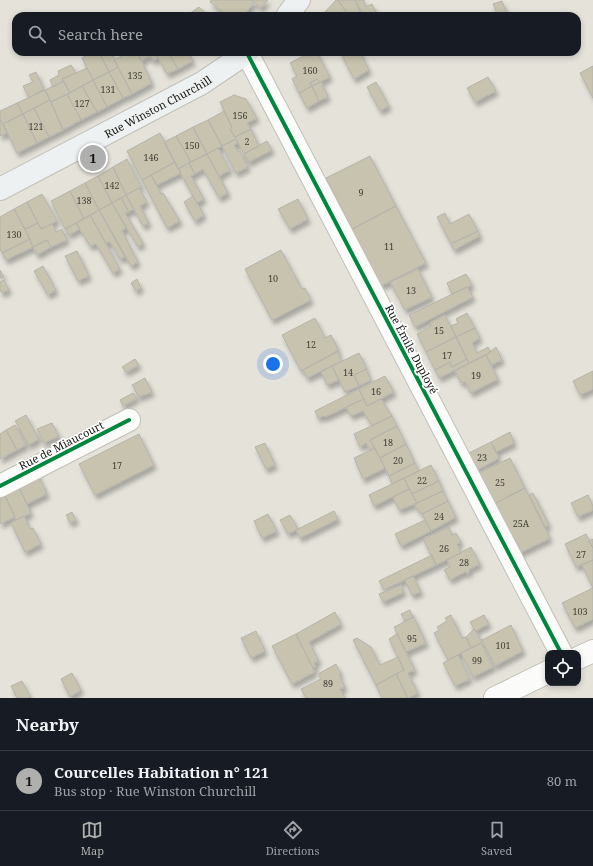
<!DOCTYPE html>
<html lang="en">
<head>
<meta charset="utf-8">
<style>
  :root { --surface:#171b24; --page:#20242c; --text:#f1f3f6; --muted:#9ea1a6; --line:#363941; --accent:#afb0ae }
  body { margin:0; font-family:"Noto Serif",serif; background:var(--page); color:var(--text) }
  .controls { position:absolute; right:12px; bottom:12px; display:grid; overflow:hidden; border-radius:8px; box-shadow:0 2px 6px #0003 }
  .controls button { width:36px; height:36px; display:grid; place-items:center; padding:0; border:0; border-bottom:1px solid var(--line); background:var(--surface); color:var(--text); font:20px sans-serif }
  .you { position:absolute; left:273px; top:364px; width:14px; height:14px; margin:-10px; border:3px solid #fff; border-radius:50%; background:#1a73e8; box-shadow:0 0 0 6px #1a73e833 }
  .badge { display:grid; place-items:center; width:26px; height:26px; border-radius:50%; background:var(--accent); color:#111; font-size:13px; font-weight:700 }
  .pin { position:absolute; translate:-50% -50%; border:2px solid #fff; box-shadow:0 1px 4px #0006 }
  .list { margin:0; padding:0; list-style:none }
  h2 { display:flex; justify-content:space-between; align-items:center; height:52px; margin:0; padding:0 16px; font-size:17px }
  h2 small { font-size:13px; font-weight:400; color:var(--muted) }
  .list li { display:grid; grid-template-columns:26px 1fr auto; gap:12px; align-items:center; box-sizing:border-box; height:60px; padding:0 16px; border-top:1px solid var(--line) }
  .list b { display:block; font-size:15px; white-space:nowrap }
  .list p { margin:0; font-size:13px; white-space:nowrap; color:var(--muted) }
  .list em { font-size:13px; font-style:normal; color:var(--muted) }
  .icon { flex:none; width:22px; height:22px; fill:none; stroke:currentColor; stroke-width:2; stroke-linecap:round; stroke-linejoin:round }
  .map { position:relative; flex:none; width:593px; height:698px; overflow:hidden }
  .search { position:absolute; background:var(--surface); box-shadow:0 2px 6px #0003; left:12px; right:12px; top:12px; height:44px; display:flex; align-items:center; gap:10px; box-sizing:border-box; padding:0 14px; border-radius:12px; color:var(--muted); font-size:15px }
  .sheet { height:112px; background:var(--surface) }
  nav { display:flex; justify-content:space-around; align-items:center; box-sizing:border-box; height:56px; border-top:1px solid var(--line); background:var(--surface); font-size:11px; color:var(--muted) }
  nav a { display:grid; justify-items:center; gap:2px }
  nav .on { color:var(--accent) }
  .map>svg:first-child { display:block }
  .building { fill:#c7c3ae; stroke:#b5b3ac; filter:url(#shadow) }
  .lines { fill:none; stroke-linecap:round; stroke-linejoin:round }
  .street-casing { stroke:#c1c0b9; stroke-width:24 }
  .secondary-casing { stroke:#c1c0b9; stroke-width:24 }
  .street { stroke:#fbfbf9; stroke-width:22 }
  .secondary { stroke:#eef1f2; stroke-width:22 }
  .cycleway-casing { stroke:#fff; stroke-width:6 }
  .cycleway { stroke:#00873e; stroke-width:4 }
  .labels { text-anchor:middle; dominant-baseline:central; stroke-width:3.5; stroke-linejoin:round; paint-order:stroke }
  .number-label { font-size:9px; fill:#434138 }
  .street-label { font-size:11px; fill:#171610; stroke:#fff }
</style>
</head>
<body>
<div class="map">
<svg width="593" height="698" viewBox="0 0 593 698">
  <defs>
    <filter id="shadow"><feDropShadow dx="2.5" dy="4.5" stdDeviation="2" flood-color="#0004"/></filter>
  </defs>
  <rect width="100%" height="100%" fill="#e4e2d9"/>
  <path class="building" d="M211,0H251L254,3L243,16H228L210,2Z
    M251,0H268L261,8Z
    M336,0H338L349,16H327L325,12Z
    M338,0H355L362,16H349Z
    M355,0H364L366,7L372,4L378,16H364Z
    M502,1L508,16H498L493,4Z
    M199,7L209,16H186Z
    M92,52H99L109,72L93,80L82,58Z
    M105,52H111L118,67L109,72L100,55Z
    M129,52H137L152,83L132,94L114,60Z
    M137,52H155L158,58L153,61L150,56L141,61Z
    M155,52H168L178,69L167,74Z
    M168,52H188L193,61L178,69Z
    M311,52H317L330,77L320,82L317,79L310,83L312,86L299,93L292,79L297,76L290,63Z
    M340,52H363L361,54L369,70L354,79Z
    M71,65L76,73L62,79L64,81L53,87L50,80L59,75L58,71Z
    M593,66V98L580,73Z
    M118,67L132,94L123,98L109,72Z
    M87,68L93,80L70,93L62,79Z
    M36,72L44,89L29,98L23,86L33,82L29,75Z
    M109,72L123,98L107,107L93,80Z
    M488,77L496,91L475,102L467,88Z
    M317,79L320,82L312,86L310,83Z
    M93,80L107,107L97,112L82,86Z
    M64,81L70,93L51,102L45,90Z
    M321,82L328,97L319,101L312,86Z
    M376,82L389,106L380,111L367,87Z
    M82,86L97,112L81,120L67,94Z
    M312,86L319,101L307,108L299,93Z
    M45,90L50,100L23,114L17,103Z
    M67,94L81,120L63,130L51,102Z
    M234,95L246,99L257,118L247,123L251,129L235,137L230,129L232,127L231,125L220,102Z
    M50,100L63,130L49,137L34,108Z
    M17,103L23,114L3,124L0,119V111Z
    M34,108L49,137L37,143L23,114Z
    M224,111L232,127L230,129L236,139L222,146L208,120Z
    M23,114L37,143L17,153L3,124Z
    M0,119L7,133L0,136Z
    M208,120L222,146L207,154L193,127Z
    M193,127L207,154L191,162L176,136Z
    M251,129L259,146L244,154L235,137Z
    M160,133L175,162L142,180L127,151Z
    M176,136L191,162L178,169L164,142Z
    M236,139L238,143L234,145L238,152L240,151L248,167L236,173L222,146Z
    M267,141L272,150L249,162L244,154Z
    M218,148L230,170L219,176L207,154Z
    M207,154L228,193L219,198L203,169L195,174L189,163Z
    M370,156L396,206L352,229L326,178Z
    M127,159L141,187L126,195L113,167Z
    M175,162L181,173L157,185L151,175Z
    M189,163L195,174L191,176L204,199L197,203L178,169Z
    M113,167L126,195L112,203L98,176Z
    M151,175L161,194L163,193L180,221L167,228L142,180Z
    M98,176L112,203L99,210L85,183Z
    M85,183L99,210L84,219L70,191Z
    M139,188L147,202L140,206L149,223L143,226L126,195Z
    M70,191L84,219L65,229L51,201Z
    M42,194L57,221L41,229L27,202Z
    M126,195L134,209L129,212L121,198Z
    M193,196L204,215L195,221L184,202Z
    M121,198L129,212L125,213L143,243L138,247L112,203Z
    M298,199L308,219L290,229L278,209Z
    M27,202L38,223L25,229L14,209Z
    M112,203L126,228L122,231L138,262L131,266L99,210Z
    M396,206L426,263L381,286L352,229Z
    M14,209L30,239L2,253L0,249V217Z
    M99,210L125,257L120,259L110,242L106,243L90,215Z
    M445,213L450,224L469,214L478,231L451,244L437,217Z
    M90,215L120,269L113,273L96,244L90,246L76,223Z
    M38,223L41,229L52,224L56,232L62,229L67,240L51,247L47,240L33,247L25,229Z
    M76,223L80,229L69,235L66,229Z
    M478,231L480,236L454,250L451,244Z
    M30,239L33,247L6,260L2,253Z
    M47,240L51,247L37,255L33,247Z
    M281,250L302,289L305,288L311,300L272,320L245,269Z
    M77,251L89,276L78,281L65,256Z
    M43,266L56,290L48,295L34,271Z
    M418,269L432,297L405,310L390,282Z
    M0,270L4,277L0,278Z
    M466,274L472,285L452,294L447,283Z
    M137,279L141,288L136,291L131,283Z
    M4,280L9,290L2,293L0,290V282Z
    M467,287L473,297L415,327L409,315Z
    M467,313L475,328L456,337L451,326L458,323L456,319Z
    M445,315L456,337L426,352L417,334L431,326L430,323Z
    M315,318L325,338L331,335L339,351L301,371L282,335Z
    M475,328L480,338L472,343L477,353L488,347L491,352L469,363L456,337Z
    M456,337L467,359L452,367L450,362L435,370L426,352Z
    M496,347L502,360L491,365L486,355Z
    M337,351L342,361L307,378L303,370Z
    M359,353L367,369L354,375L359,386L345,392L332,366Z
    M486,355L498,379L471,393L465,382L461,383L455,371Z
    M135,359L139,365L126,372L122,367Z
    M467,359L469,363L439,378L435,370L450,362L452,367Z
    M332,366L339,380L327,385L321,372Z
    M366,369L371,380L359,386L354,375Z
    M593,371V389L580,395L573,381Z
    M385,376L394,392L367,406L359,389Z
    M145,378L152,392L139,397L132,385Z
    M359,389L364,399L325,417L324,416L318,418L315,411Z
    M133,393L137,398L123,406L120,400Z
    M364,399L367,406L381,399L392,416L372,426L363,411L351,416L346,407Z
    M26,415L39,439L29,445L15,421Z
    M392,416L397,426L370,440L375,448L370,450L366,443L360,447L354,434Z
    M52,423L59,436L44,443L37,429Z
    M15,425L26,445L17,450L6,430Z
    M397,426L406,444L380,458L370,440Z
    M6,430L17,450L0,459V434Z
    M510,432L514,443L496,452L491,442Z
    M139,434L154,465L95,495L79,464Z
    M491,442L499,458L474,472L465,455Z
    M265,443L275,465L266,469L255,447Z
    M406,444L415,463L389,476L380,458Z
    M375,448L385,468L363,479L354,458Z
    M510,458L525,488L490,506L475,475Z
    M415,463L419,471L392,484L389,476Z
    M431,465L439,481L412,494L404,478Z
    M37,472L47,494L27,504L17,483Z
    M404,478L409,489L374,506L369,495Z
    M439,481L443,491L417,503L412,494Z
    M17,483L31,513L16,520L2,489Z
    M525,488L550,538L516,555L490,506Z
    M2,489L15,517L0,524V490Z
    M409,489L417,503L399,510L393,497Z
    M443,491L448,501L422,514L415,506L417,503Z
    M533,493L549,525L545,527L529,495Z
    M588,495L593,506V510L578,517L571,503Z
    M448,501L456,517L431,531L422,514Z
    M334,511L338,519L300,538L296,530Z
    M72,512L76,520L70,523L66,515Z
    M268,514L277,531L262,538L254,521Z
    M290,515L298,529L288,534L280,520Z
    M24,516L30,529L33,528L41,544L25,552L11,523Z
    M425,520L431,531L401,546L395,534Z
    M449,527L452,535L456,533L461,542L457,544L461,553L436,565L423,539Z
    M586,534L593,548V560L576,567L565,544Z
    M593,539V548L589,541Z
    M471,547L480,564L470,569L468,574L465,572L450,580L444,570L450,567L447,560Z
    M432,555L436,565L384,590L379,581Z
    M593,560V588L582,565Z
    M413,576L421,592L412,595L405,580Z
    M401,585L404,592L383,602L379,594Z
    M593,588V619L575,628L562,603Z
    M410,610L413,617L405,621L401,614Z
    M335,612L341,624L309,642L319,661L314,663L316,667L313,668L296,634Z
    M451,615L462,638L466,637L471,648L448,660L434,633L439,630L437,627L447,621L445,618Z
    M484,615L489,624L475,631L470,622Z
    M414,617L426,643L406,652L394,627Z
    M511,625L523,651L495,666L482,640Z
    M474,629L480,639L482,640L481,643L471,648L466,637Z
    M256,631L265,651L251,658L241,638Z
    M296,634L315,672L292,684L272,646Z
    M397,634L415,670L408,673L418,693L408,698L396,674L404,670L389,639Z
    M357,638L371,647L380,665L398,657L404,670L376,685L353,640Z
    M481,643L493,667L473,677L461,653Z
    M458,655L470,679L455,686L443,663Z
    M336,664L341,674L339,675L345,687L340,689L345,698H306L301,689L321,679L318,674Z
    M72,673L81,690L70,697L61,679Z
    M396,674L408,698H382L376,685Z
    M22,681L31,698H17L11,686Z"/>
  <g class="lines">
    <g class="street-casing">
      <path id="street" d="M247,53L561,653
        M0,486L129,420
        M578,658L593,651
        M495,698L548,672"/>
    </g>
    <g class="secondary-casing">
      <g id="secondary">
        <path d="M287,16L299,0"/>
        <path id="s1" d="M0,189L202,83L248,52"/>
      </g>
    </g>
    <use href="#street" class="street"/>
    <use href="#secondary" class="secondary"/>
    <g class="cycleway-casing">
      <path id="cycleway" d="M247,53L561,653
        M0,486L129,420"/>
    </g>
    <use href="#cycleway" class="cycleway"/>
  </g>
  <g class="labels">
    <g class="number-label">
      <text x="310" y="70">160</text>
      <text x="135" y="75">135</text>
      <text x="108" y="89">131</text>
      <text x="82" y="103">127</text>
      <text x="240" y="115">156</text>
      <text x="36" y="126">121</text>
      <text x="247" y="141">2</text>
      <text x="192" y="145">150</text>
      <text x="151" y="157">146</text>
      <text x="112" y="185">142</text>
      <text x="361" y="192">9</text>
      <text x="84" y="200">138</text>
      <text x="14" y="234">130</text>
      <text x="389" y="246">11</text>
      <text x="273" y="278">10</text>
      <text x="411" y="290">13</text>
      <text x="439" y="330">15</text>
      <text x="311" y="344">12</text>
      <text x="447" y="355">17</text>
      <text x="348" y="372">14</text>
      <text x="476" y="375">19</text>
      <text x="376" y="391">16</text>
      <text x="388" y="442">18</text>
      <text x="482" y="457">23</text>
      <text x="398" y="460">20</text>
      <text x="117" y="465">17</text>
      <text x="422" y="480">22</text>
      <text x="500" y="482">25</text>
      <text x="439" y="516">24</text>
      <text x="521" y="523">25A</text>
      <text x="444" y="548">26</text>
      <text x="581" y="554">27</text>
      <text x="464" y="562">28</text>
      <text x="580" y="611">103</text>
      <text x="412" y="638">95</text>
      <text x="503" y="645">101</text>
      <text x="477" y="660">99</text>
      <text x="328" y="683">89</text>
    </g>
    <g class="street-label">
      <text stroke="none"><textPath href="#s1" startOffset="178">Rue Winston Churchill</textPath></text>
      <text transform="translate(412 349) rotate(62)">Rue Émile Duployé</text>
      <text transform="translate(61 445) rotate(-27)">Rue de Miaucourt</text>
    </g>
  </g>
</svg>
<div class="controls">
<button><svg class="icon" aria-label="locate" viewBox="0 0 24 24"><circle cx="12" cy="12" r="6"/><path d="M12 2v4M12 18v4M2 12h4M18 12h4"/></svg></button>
</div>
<div class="you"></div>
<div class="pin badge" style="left:93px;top:158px">1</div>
<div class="search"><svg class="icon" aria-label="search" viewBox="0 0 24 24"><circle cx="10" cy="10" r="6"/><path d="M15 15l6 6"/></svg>Search here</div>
</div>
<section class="sheet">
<h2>Nearby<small></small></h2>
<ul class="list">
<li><span class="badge">1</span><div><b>Courcelles Habitation n° 121</b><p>Bus stop · Rue Winston Churchill</p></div><em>80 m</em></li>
</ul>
</section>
<nav>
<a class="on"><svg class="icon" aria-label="map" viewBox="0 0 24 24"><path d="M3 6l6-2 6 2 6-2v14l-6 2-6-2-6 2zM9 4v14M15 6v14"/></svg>Map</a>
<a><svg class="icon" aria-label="directions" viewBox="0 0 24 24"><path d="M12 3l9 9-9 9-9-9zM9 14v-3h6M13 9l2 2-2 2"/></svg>Directions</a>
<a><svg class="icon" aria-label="saved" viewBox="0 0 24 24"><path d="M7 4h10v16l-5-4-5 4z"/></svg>Saved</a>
</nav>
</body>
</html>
